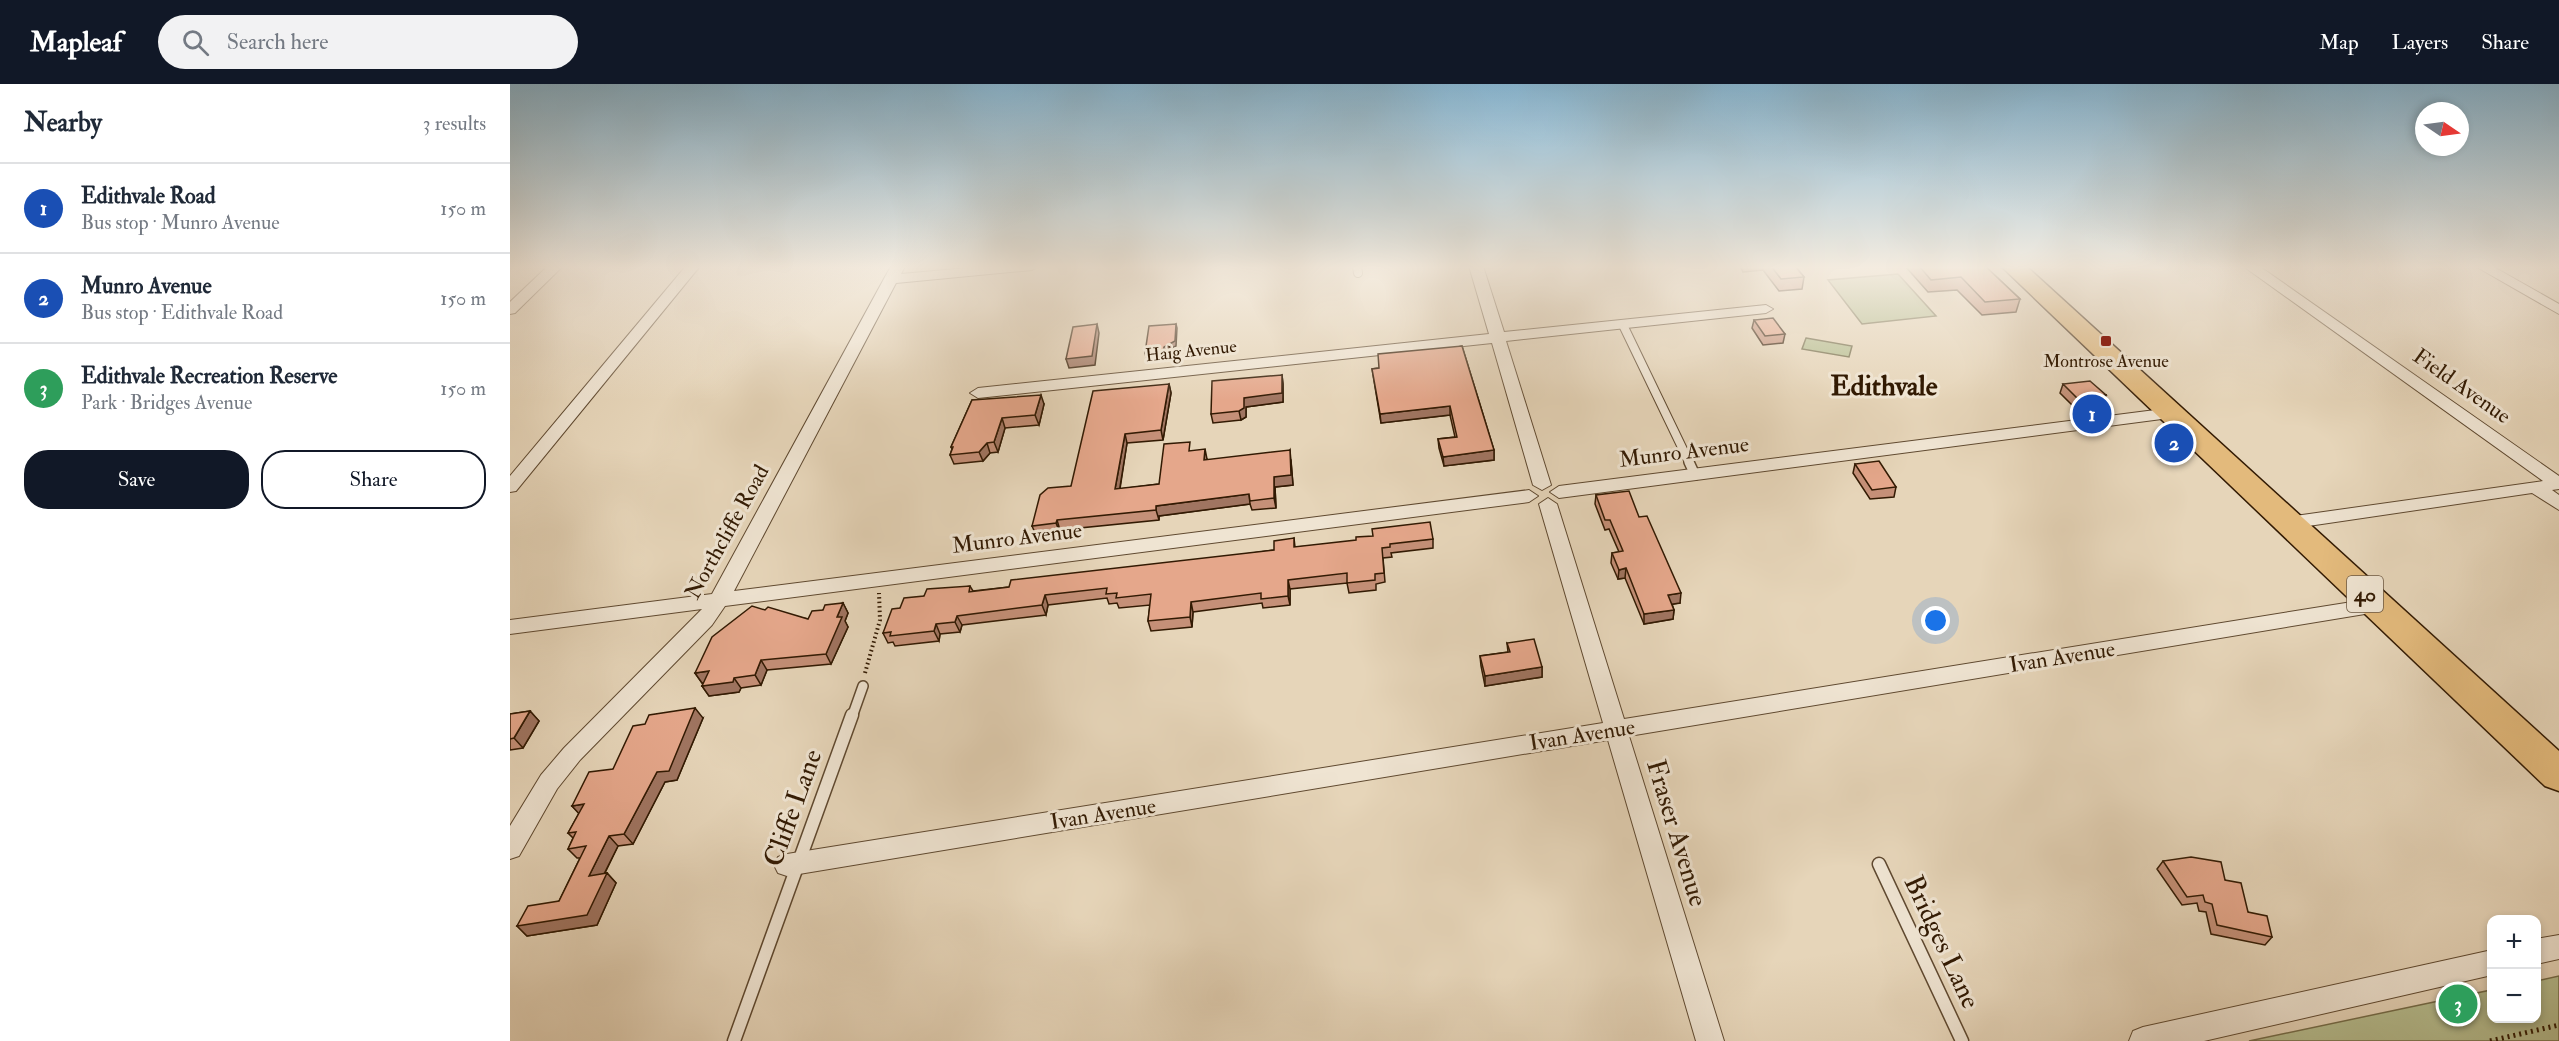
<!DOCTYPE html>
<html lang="en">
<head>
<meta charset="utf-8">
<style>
  :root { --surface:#fff; --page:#f2f2f3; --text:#1f2937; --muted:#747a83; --line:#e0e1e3; --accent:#111827 }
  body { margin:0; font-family:"IM FELL Double Pica",serif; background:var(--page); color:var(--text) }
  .controls { position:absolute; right:18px; bottom:18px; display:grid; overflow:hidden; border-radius:12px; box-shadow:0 3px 9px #0003 }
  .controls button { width:54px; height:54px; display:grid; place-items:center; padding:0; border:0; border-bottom:2px solid var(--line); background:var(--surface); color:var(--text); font:30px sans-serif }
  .compass { position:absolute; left:1905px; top:18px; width:54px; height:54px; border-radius:50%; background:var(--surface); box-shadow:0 3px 9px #0003; rotate:103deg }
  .you { position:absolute; left:1426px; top:537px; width:21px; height:21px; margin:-15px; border:4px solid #fff; border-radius:50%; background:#1a73e8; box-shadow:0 0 0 9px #1a73e833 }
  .badge { display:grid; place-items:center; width:39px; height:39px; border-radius:50%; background:var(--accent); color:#fff; font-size:20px; font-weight:700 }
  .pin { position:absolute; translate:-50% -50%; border:3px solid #fff; box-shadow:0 2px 6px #0006 }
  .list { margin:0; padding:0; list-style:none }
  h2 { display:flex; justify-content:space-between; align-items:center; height:78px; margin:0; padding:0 24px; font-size:26px }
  h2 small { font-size:20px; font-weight:400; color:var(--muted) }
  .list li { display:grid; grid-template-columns:39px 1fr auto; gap:18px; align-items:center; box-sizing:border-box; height:90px; padding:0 24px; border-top:2px solid var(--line) }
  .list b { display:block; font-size:22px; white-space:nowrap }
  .list p { margin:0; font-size:20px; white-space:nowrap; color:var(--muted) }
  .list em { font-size:20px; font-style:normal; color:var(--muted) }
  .actions { display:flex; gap:12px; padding:18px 24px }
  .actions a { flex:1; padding:14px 0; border:2px solid var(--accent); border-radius:24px; text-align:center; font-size:21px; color:var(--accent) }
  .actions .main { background:var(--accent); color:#fff }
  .icon { flex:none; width:33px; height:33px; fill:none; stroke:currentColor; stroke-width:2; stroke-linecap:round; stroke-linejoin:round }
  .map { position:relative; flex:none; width:2049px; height:957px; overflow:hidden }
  header { display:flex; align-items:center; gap:36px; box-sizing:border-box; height:84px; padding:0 30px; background:var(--accent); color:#fff }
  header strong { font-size:28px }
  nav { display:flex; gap:33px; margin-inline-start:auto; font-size:21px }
  .search { width:420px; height:54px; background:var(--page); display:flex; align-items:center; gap:15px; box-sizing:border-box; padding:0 21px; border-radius:33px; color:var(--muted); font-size:22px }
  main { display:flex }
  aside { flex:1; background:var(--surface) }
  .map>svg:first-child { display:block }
  .green { fill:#b5bd8f; stroke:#746c49; stroke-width:1.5 }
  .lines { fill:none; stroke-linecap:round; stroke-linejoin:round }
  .lane-far2-casing { stroke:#5f4930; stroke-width:10 }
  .lane-far1-casing { stroke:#5f4930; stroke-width:12 }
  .lane-casing { stroke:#5f4930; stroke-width:15 }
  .street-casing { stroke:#5f4930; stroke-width:2 }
  .highway-casing { stroke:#321a03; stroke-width:3 }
  .path-far1 { stroke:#321a03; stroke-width:4; stroke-dasharray:1.5 3; stroke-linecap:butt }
  .path { stroke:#321a03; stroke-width:5; stroke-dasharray:2 4; stroke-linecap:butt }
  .lane-far2 { stroke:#efe4d2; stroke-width:8 }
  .lane-far1 { stroke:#efe4d2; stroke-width:9 }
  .lane { stroke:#efe4d2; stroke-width:12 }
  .street { fill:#efe4d2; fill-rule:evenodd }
  .highway { fill:#e3ba7c; fill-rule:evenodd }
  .wall { fill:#c59078; stroke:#321a03; stroke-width:1.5 }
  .shaded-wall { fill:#a07561; stroke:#321a03; stroke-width:1.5 }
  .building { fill:#e5a78b; stroke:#321a03; stroke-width:1.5 }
  .poi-dot { fill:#8f2418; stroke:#efe4d2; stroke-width:2 }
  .labels { text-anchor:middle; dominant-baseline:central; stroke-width:6; stroke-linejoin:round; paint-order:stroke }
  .far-street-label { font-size:18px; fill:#321a03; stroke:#efe4d2 }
  .far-poi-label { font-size:18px; fill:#321a03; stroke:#efe4d2 }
  .shield { fill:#efe4d2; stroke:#6b5741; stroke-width:1.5 }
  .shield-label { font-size:21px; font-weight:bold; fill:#321a03 }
  .street-label { font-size:22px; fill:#321a03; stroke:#efe4d2 }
  .near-street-label { font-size:27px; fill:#321a03; stroke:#efe4d2 }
  .district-label { font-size:28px; font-weight:bold; fill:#321a03; stroke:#efe4d2 }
</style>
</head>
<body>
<header>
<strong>Mapleaf</strong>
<div class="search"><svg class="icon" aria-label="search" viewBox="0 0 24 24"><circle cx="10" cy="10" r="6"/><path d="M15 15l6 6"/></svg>Search here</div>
<nav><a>Map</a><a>Layers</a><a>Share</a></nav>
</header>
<main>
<aside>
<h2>Nearby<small>3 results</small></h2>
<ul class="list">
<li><span class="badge" style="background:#1a4fb4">1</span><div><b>Edithvale Road</b><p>Bus stop · Munro Avenue</p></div><em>150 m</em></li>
<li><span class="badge" style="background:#1a4fb4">2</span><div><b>Munro Avenue</b><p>Bus stop · Edithvale Road</p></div><em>150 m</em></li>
<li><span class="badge" style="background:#2e9e5b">3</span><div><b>Edithvale Recreation Reserve</b><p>Park · Bridges Avenue</p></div><em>150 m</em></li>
</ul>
<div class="actions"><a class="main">Save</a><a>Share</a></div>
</aside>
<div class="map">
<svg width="2049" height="957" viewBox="0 0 2049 957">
  <rect width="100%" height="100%" fill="#e6d5b9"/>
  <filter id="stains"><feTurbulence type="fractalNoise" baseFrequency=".00333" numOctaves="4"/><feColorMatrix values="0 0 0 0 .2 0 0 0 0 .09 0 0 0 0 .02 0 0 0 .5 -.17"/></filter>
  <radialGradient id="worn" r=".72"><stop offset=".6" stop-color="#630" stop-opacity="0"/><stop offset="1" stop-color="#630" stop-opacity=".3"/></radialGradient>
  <path class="green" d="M1388,190L1426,232L1352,240L1318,196Z
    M1296,254L1342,262L1339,273L1292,265Z
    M2049,892V957H1739L1981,906L1982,934H2026L2027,897Z"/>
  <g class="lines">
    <g class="lane-far2-casing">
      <path id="lane-far2" d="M847,182L848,189
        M1113,241L1180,380"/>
    </g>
    <g class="lane-far1-casing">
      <path id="lane-far1" d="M1179,378L1185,391
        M342,633L353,602"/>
    </g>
    <g class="lane-casing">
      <path id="lane" d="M1369,780L1452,957
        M224,957L342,631"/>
    </g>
    <g class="street-casing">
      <path id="street" d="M38,182H53L5,229L0,230V218Z
        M176,182H190L6,407L0,408V392Z
        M381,182H395L391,190L479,182H529L522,186L386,199L224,507L1019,406L1028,412L1019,418L215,522L202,541L70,676L47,705L9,772L0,775V742L31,691L54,664L192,525L0,550V536L202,510Z
        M959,182H973L994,248L1256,221L1263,225L1256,229L996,257L1041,401L1032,406L1023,401L982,259L468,314L460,309L468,304L979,250Z
        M1733,182H1749L2049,392V405L2042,406L2049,411V426L2022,409L1778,445L1771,443L1769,439L1771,435L1778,433L2033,397Z
        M1965,182H1982L2049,220V230Z
        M1661,324L1669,329L1667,333L1049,414L1040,408L1049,402Z
        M1038,414L1047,420L1114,635L1867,514L1874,516L1877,521L1874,526L1867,528L1119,652L1214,957H1186L1098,656L277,792L268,789L264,781L268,773L277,770L1093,639L1029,420Z
        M2049,851V875L2026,880V855Z
        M1982,866V891L1694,957H1619L1623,947L1633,943Z"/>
    </g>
    <g class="highway-casing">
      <path id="highway" d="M1491,182H1516L2049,667V707L2035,702Z"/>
    </g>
    <path class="path-far1" d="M355,589L370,536L369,509"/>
    <path class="path" d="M1980,957L2049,941"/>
    <use href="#lane-far2" class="lane-far2"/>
    <use href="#lane-far1" class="lane-far1"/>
    <use href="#lane" class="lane"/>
    <use href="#street" class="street"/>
    <use href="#highway" class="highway"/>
  </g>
  <path class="wall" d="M1230,182H1285L1294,193L1292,205L1269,207L1253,186L1233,188Z
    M1395,182H1475L1510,215L1506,228L1472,231L1447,206L1418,208Z
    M1244,236L1275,250L1273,259L1253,261L1242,244Z
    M952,262L984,366V376L934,382L929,364L928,355L945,353L940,331L871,339L862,285L869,284Z
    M772,291L773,300V318L736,323V333L731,336L703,339L701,330Z
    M659,300L661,309L653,356L617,359L610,405L649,400L682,367L697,375V376H781L783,401L765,403L766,424L742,426L740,420L649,432V436L550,446V449L526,451L522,442L561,402Z
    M1553,300L1593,320L1565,324L1550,309Z
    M462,316L534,320L529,341L495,344L488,368L480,369L473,377L444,380L440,371L442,365L441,363Z
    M1345,380L1386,403L1384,413L1360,415L1343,389Z
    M1086,411L1129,433L1170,519L1162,520L1164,526L1163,535L1134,540L1115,494L1108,495L1101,479L1102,469L1109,468L1099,445L1095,446L1085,420Z
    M784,454L785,463L923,455V464L881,469L882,473L873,474L875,498L866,500V506L839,509L837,499L780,505V521L753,524L752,519L683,528L682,543L641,547L638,537L640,521L609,524L607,519L599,520L597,514L538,521L536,531L452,541L450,548L430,550L429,557L385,562L383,558L378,559L373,549L390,524L414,512L460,502L463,507L499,503L764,466Z
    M333,519L338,529L335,537L338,543L321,580L257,586L251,601L231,604L229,608L199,612L192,602L194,598L192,599L185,589L255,526L298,535L313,526Z
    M997,559L1032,583V593L975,602L971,582L970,572L998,568Z
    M20,627L29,637L13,664L0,666V630Z
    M193,634L167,696L155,698L123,760L108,762L95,789H97L106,799L87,841L17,852L7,842L49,817L70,774H67L58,765L63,754L58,749L69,729L62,722L103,685Z
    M1653,777L1715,796L1738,828L1762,853L1755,861L1701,850L1696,828L1689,827L1687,819L1672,821L1647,785Z"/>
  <path class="shaded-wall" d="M587,240L589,249L585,281L559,284L556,275Z
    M666,240L667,244L666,262L655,267L654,271L636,273L635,269Z
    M772,291L773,300V318L736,323V333L731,336L729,327L734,314Z
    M659,300L661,309L653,356L651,346Z
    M531,311L534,320L529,341L525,331Z
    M1596,311L1593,320L1565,324L1568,315Z
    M940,322V331L871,339L870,330Z
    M492,334L495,344L488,368L484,358Z
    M615,350L617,359L608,415L605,405Z
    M477,359L480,369L473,377L469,368Z
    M695,365L697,375V386L694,376Z
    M780,366L783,401L765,403L766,424L764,414V393Z
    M984,366V376L934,382L933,373Z
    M739,410L740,420L649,432V436L646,426V422Z
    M547,436L550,446V449L546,439Z
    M1116,484L1115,494L1108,495L1109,486Z
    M778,496L780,505V521L778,512Z
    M1171,509L1170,519L1157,521L1158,511Z
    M535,511L538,521L536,531L532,521Z
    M681,518L683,528L682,543L680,533Z
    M333,519L338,529L335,537L338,543L321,580L316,570L327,533Z
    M1164,526L1163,535L1134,540V530Z
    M447,532L452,541L450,548L445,538Z
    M426,540L430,550L429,557L424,547Z
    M251,576L257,586L251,601L245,591Z
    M1032,583V593L975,602V592Z
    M199,587L206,597L192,599L185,589Z
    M224,594L231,604L229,608L199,612L192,602Z
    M185,624L193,634L167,696L155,698L123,760L114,750L147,688Z
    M20,627L29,637L13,664L4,654Z
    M74,720L71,732L62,722Z
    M99,752L108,762L88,802L79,792Z
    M97,789L106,799L87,841L17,852L7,842Z"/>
  <path class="building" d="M1261,182H1285L1294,193L1271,195Z
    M1409,182H1475L1510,215L1475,218L1451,193L1421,196Z
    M1263,234L1275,250L1255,252L1244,236Z
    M587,240L582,272L556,275L563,243Z
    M666,240L665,257L654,263L653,267L635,269L639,242Z
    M952,262L984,366L933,373L928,355L947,353L940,322L870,330L862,285L869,284L868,270Z
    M772,291V309L734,314V324L729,327L701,330L702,297Z
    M1580,297L1596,311L1568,315L1553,300Z
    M659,300L651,346L615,350L605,405L649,400L654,360L680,358L679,367L695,365L694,376L780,366L781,391L764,393V414L740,417L739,410L646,422V426L547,436L546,439L522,442L530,411L538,404L561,402L583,307Z
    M531,311L525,331L492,334L484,358L477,359L469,368L440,371L443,363H441L462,316Z
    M1369,377L1386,403L1362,406L1345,380Z
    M1119,407L1129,433L1137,432L1171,509L1158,511L1164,526L1134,530L1116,484L1109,486L1102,469L1113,467L1100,436H1095L1086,411Z
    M920,438L923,455L880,460V463L872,464L874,489L865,490V496L837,499V489L778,496V512L751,515V509L681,518L680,533L638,537L641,510L606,514L607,509L596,510L597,504L535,511L532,521L447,532L445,538L426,540L424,547L380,552L381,548L373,549L382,525L390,524L394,514L414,512L417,505L460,502L459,508L499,503L501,496L764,466V457L784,454V463L846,456V453L863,452L862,445Z
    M333,519L327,533H332L316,570L251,576L245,591L224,594L223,598L192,602L199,587L185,589L202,553L242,522L255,526L258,523L298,535L302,527L313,526L315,521Z
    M1024,555L1032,583L975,592L970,572L1000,568L997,559Z
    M185,624L159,687L147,688L114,750L99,752L79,792L97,789L77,831L7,842L18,822L49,817L76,762L58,765L66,748L58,749L74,720L62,722L79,688L103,685L123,642L135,640L139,631Z
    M20,627L4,654L0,655V630Z
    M1681,773L1711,778L1715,796L1731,799L1738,828L1757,832L1762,853L1707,841L1702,820L1695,818L1693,811L1677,813L1653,777Z"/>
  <linearGradient id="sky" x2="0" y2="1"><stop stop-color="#87b6d2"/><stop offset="0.58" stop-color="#f4ece0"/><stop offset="1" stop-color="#f4ece0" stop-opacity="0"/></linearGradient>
  <rect width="2049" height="316" fill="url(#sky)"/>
  <rect class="poi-dot" x="1590" y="251" width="12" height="12" rx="3"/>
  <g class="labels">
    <g class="far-street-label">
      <text transform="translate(681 267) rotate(-6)">Haig Avenue</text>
    </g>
    <g class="far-poi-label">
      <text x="1596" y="277">Montrose Avenue</text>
    </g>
    <rect class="shield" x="1837" y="492" width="36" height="36" rx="4.5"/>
    <g class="shield-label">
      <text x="1855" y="510">40</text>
    </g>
    <g class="street-label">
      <text transform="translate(1952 302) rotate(35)">Field Avenue</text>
      <text transform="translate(1174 368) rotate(-7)">Munro Avenue</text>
      <text transform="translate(217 448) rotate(-61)">Northcliffe Road</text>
      <text transform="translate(507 454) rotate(-7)">Munro Avenue</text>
      <text transform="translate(1552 573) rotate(-9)">Ivan Avenue</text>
      <text transform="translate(1072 651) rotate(-9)">Ivan Avenue</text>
      <text transform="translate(593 730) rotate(-9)">Ivan Avenue</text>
    </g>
    <g class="near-street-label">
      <text transform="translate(283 724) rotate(-70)">Cliffe Lane</text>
      <text transform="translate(1167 749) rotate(73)">Fraser Avenue</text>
      <text transform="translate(1432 858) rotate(65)">Bridges Lane</text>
    </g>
    <g class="district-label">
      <text x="1374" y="302">Edithvale</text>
    </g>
  </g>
  <rect width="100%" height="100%" filter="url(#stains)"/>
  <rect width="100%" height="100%" fill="url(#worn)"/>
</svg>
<div class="controls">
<button>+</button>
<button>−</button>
</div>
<svg class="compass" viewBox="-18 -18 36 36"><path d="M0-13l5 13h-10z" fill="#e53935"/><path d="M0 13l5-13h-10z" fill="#747a83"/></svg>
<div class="you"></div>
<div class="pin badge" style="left:1582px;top:330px;background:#1a4fb4">1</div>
<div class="pin badge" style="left:1664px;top:359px;background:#1a4fb4">2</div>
<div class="pin badge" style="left:1948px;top:920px;background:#2e9e5b">3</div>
</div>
</main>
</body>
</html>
